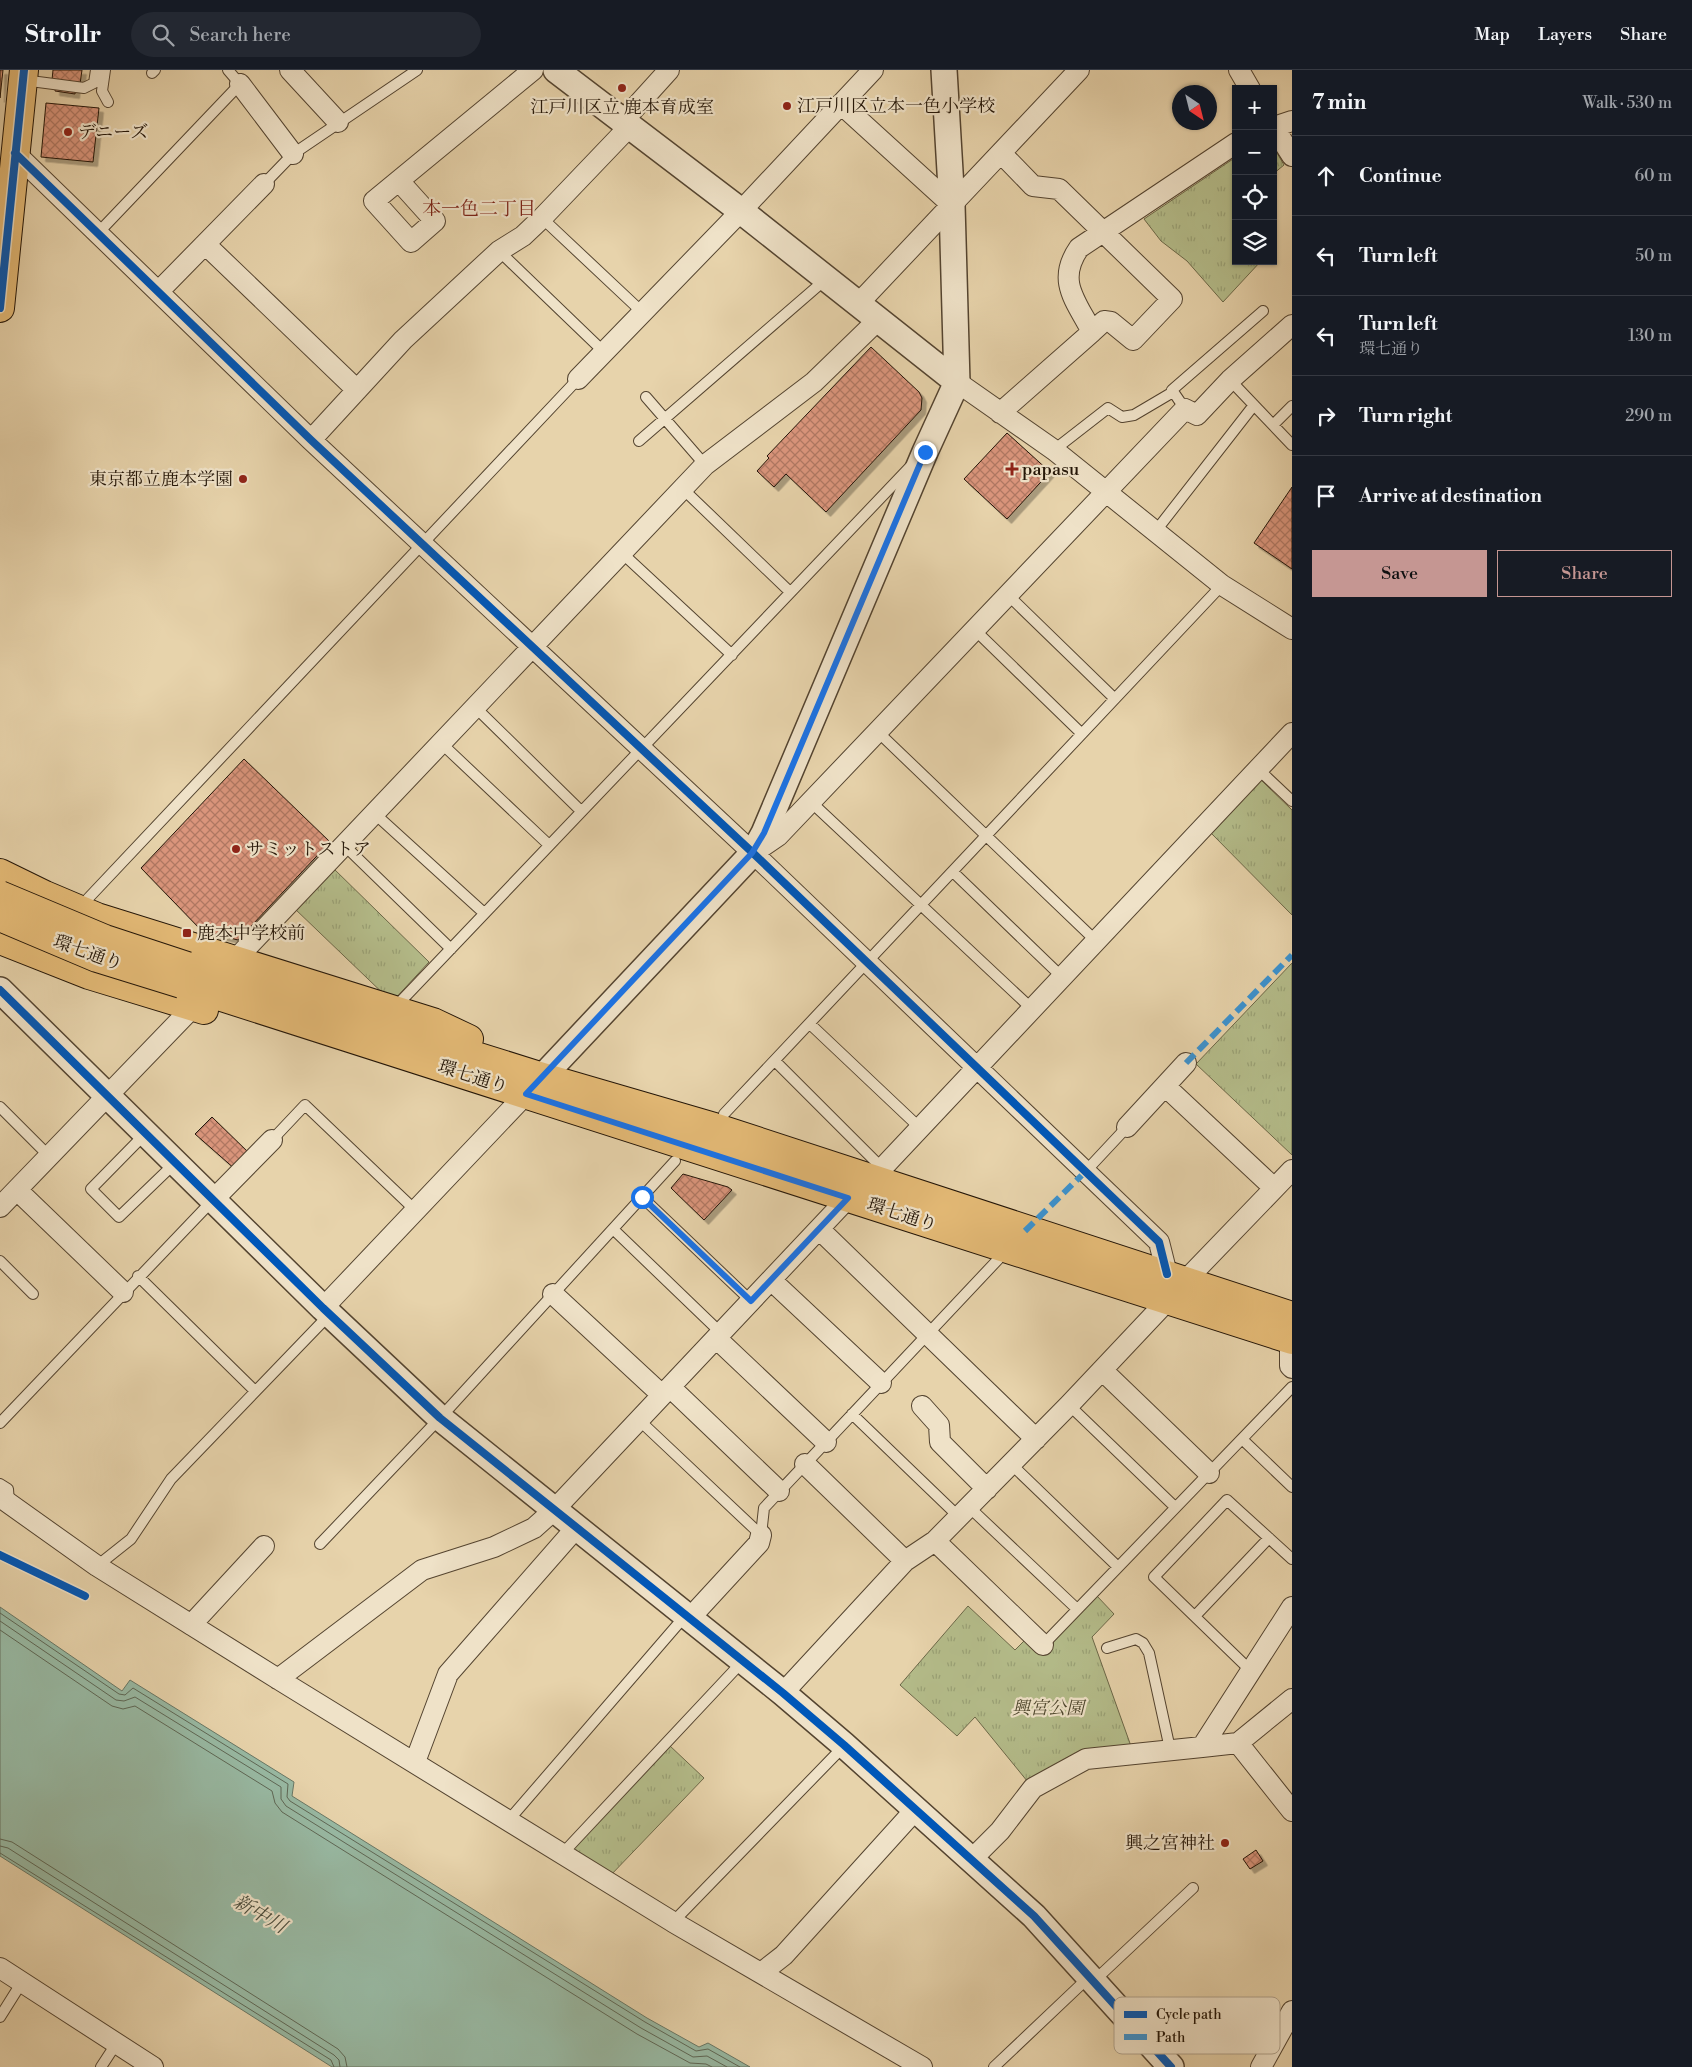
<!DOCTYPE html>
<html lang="en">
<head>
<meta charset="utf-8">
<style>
  :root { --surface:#171b24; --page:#242831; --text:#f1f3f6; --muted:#9ea1a6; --line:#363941; --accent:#c59692 }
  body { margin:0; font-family:"Libre Bodoni","Noto Serif JP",serif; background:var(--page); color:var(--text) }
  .controls { position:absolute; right:15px; top:15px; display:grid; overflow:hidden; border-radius:0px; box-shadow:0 1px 4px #0004 }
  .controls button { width:45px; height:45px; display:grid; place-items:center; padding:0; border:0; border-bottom:1px solid var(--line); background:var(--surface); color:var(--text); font:25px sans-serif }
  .compass { position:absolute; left:1172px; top:15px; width:45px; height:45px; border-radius:50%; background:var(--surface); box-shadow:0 1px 4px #0004; rotate:145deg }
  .stop { position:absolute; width:15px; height:15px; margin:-11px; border:4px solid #1a73e8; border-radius:50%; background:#fff }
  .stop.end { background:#1a73e8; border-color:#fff; box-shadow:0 1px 5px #0008 }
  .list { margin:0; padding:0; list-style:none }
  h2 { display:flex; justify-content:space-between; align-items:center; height:65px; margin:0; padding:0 20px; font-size:21px }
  h2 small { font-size:16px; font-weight:400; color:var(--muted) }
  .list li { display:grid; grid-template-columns:32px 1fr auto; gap:15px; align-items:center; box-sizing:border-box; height:80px; padding:0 20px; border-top:1px solid var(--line) }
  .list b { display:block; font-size:19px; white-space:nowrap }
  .list p { margin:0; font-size:16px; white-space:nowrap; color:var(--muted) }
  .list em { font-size:16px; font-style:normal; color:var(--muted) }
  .actions { display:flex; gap:10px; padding:15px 20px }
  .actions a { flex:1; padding:11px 0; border:1px solid var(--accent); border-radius:0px; text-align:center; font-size:18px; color:var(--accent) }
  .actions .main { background:var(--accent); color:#111 }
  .icon { flex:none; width:28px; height:28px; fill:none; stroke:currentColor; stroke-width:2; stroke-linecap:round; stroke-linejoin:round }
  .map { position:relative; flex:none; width:1292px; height:1997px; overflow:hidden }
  header { display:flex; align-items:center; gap:30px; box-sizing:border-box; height:70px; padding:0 25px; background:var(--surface); border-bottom:1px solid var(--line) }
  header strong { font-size:24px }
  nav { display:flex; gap:28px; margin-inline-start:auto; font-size:18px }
  .search { width:350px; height:45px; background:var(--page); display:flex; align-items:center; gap:12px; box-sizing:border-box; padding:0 18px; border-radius:28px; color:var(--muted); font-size:19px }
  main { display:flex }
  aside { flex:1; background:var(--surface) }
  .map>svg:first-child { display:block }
  .grass { fill:url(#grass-tufts); stroke:#6c6848 }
  .water { fill:#98b9a3; stroke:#697765 }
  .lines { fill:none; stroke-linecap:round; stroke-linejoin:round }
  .shore { stroke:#5e6755; stroke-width:1 }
  .building { fill:url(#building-cross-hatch); stroke:#231507; filter:url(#shadow) }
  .service-casing { stroke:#544430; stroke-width:12 }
  .minor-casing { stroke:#544430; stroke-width:22 }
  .tertiary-casing { stroke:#544430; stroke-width:28 }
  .primary-casing { stroke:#231507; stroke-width:30 }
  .trunk-casing { stroke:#231507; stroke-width:30 }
  .service { stroke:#efe2c8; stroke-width:10 }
  .minor { stroke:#efe2c8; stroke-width:20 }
  .tertiary { stroke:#efe2c8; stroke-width:25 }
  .primary { stroke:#e4ba76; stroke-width:28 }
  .trunk { stroke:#e4ba76; stroke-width:28 }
  .primary-bridge-casing { stroke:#231507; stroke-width:30; stroke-linecap:butt }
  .primary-bridge { stroke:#e4ba76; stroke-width:28 }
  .quiet { stroke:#3b93d1; stroke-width:6; stroke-dasharray:12 6; stroke-linecap:butt }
  .cycleway-casing { stroke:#efe2c8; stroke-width:11 }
  .cycleway { stroke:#0057b8; stroke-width:8 }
  .route { stroke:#1a73e8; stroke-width:6 }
  .poi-dot { fill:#8f2418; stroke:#efe2c8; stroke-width:2 }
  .labels { text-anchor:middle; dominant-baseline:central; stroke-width:4.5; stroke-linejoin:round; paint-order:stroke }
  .poi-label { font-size:18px; fill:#231507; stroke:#efe2c8; text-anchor:start }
  .street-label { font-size:18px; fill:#231507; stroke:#efe2c8 }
  .park-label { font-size:18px; font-style:italic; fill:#4e472e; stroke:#efe2c8 }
  .neighbourhood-label { font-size:19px; fill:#7a1f14; stroke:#efe2c8 }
  .water-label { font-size:19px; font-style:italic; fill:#4c4e3e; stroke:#efe2c8 }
  .key { fill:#efe2c8; stroke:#b2a48e; stroke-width:1 }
  .key-label { font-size:14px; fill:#231507 }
</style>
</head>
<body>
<header>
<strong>Strollr</strong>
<div class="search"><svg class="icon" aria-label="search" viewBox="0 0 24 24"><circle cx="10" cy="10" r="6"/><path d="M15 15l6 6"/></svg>Search here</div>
<nav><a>Map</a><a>Layers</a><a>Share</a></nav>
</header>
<main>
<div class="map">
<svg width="1292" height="1997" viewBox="0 0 1292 1997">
  <defs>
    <pattern id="grass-tufts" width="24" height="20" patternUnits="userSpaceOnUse" patternTransform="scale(1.25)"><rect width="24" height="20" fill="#b4bc8a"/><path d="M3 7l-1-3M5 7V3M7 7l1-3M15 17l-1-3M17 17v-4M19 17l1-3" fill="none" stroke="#9aa176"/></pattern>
    <pattern id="building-cross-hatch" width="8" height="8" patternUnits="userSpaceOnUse" patternTransform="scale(1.25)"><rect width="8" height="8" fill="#da957b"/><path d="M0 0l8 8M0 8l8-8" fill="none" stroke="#b07863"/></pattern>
    <filter id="shadow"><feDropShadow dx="4.5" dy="4.5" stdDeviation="0" flood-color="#0004"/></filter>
  </defs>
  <rect width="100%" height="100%" fill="#e7d3ab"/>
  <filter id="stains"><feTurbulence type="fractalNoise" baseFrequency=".004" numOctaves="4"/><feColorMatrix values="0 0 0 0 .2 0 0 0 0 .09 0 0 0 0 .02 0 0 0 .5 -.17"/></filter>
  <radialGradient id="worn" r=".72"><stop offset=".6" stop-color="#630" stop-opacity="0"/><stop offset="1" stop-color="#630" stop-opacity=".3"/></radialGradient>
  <path class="grass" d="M1273,76L1284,95L1273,104Z
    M1236,87V136L1233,138L1236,143V191H1261L1223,232L1187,191L1161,171L1144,149Z
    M1260,709L1292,740V845L1209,761Z
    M332,797L429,892L392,932L294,838Z
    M1292,893V1085L1196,994Z
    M1097,1526L1114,1544L1092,1567L1132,1679L1032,1717L975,1647L957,1666L900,1615L968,1536L1015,1580L1028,1567L1040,1579Z
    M669,1675L704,1708L609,1807L568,1782Z"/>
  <path class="water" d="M0,1537L122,1621L130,1610L294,1712L292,1726L647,1948L699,1977L708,1973L750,1997H332L0,1786Z"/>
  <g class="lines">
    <path class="shore" d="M0,1543L119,1624L125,1625L133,1618L288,1714L287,1727L290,1731L645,1952L696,1981L708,1979L740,1997
      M0,1551L116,1630L124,1631L135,1627L281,1717V1729L286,1736L641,1958L693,1987L707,1986L727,1997
      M0,1560L112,1636L123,1639L135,1636L272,1721L275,1733L282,1742L637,1964L690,1993L706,1994L712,1997
      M0,1769L12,1772L338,1979L345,1987L347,1997
      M0,1776L8,1778L334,1985L339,1990L340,1997
      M0,1783L331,1990L334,1997"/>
  </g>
  <path class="building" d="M0,0H3L0,28Z
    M53,0H82L80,14L76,13L75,24L55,21L56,10H52Z
    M46,33L99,38L93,92L41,87Z
    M871,277L919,322L922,328L921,340L826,442L786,404L774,417L757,401L769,388L767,386Z
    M1007,363L1050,402L1007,449L964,409Z
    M1292,417V499L1254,473Z
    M244,689L330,772L238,870L202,861L141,798Z
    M212,1047L251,1085L236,1100L195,1064Z
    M683,1104L728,1117L732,1120L704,1150L671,1118Z
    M1256,1780L1263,1791L1250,1799L1243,1789Z"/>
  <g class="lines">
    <g class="service-casing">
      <path id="service" d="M105,0L102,21L108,32
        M152,3L155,0
        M23,10L84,18L94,13L96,0
        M264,114L293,84L417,0
        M542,148L642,242
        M98,163L240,14L228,0
        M499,181L604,282
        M1230,310L1292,375
        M646,327L705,395
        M1185,339L1172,320L1263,241
        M1273,355L1292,336
        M639,371L826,209
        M1054,380L1108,338L1122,347L1134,345L1173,322
        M683,419L790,522
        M1155,462L1254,335
        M622,483L732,585
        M1009,526L1114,628
        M976,561L1081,663
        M475,637L581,741
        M878,662L1096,871
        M441,673L549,775
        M1258,699L1292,731
        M811,732L1032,939
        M374,743L484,843
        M344,775L451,879
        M953,802L1062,907
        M80,837L578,309
        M402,930L910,397
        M810,954L920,1058
        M775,991L882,1098
        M0,1037L49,1086
        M724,1044L1222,515
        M145,1064L91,1119L119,1147L175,1093
        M272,1070L305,1035L414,1139
        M1085,1102L1127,1057
        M642,1127L751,1231
        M613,1159L721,1263
        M0,1191L33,1224
        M138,1206L255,1321
        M1069,1335L1175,1437
        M852,1344L959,1447
        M639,1350L761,1465
        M0,1353L213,1130
        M1242,1369L1292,1417
        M1011,1394L1118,1497
        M0,1414L8,1419L9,1433
        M969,1437L1077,1539
        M761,1465L764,1438L1006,1181
        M320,1474L440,1348L675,1091
        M97,1496L131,1469L171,1409L330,1244
        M1195,1546L1269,1468
        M1043,1575L1292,1317
        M1107,1578L1136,1569L1143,1573L1149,1583L1170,1679
        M1251,1601L1154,1507L1227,1430L1292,1489
        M508,1751L685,1546
        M563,1783L742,1592
        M673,1852L844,1676
        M1094,1911L1193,1818
        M0,1947L22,1912
        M101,1997L116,1974
        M994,1997L1089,1907"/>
    </g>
    <g class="minor-casing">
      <path id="minor" d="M290,0L338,52
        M1239,0L1250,19
        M240,14L293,84
        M841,34L952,135
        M622,52L669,0
        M1273,56L1292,86
        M1274,57L1292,51
        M15,83L311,370L753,783L1159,1172L1167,1204
        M1001,83L1033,116L1059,119L1172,229L1133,270L1111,252L1104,251L1092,262
        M399,111L435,151L411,172L374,131L533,0
        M205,174L357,320
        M159,221L264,114
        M858,234L1079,0
        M578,309L741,141L873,0
        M957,312L1054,380L1222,515L1292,559
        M1000,343L1092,262C1076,231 1056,211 1079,178L1236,73
        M311,370L403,270L499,181L523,166L542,148L629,57
        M753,783L778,766L1185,339L1197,345L1230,310L1292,255
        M235,890L705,395L814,312L878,250
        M1165,1016L1274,1118
        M1127,1057L1186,993
        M873,1108L1292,663
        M17,1120L123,1222
        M213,1130L272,1070
        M0,1137L193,937
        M819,1159L1036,1369
        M771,1210L881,1313
        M1186,1210L1292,1100
        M553,1224L662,1325
        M323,1238L526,1024
        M716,1268L826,1372
        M1290,1270V1296L1292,1298
        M1102,1300L1209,1403
        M670,1317L779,1421
        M922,1336L939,1355L940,1372L987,1419
        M805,1394L905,1491
        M0,1427L97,1496L278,1609L673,1852L922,1997
        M935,1471L1043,1575
        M689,1549L759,1473L761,1465
        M191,1555L264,1476
        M278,1609L422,1500L494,1477L534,1458L553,1441L848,1128
        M783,1623L905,1491L935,1471L1069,1335L1168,1230
        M1238,1673L1292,1741
        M1202,1677L1238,1673L1292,1629
        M415,1692L448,1604L576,1458
        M972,1789L1000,1761L1033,1718L1086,1689L1202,1677L1292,1537
        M0,1898L153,1997
        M761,1903L784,1885L916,1739
        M1261,1997L1292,1941"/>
    </g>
    <g class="tertiary-casing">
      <path id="tertiary" d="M556,0L741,141L957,312
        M0,920L323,1238L440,1348L783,1623L844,1675L1034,1846L1171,1997
        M531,1019L753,783L764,763L925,382L957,312L952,135L944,0"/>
    </g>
    <g class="primary-casing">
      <path id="primary" d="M0,803L45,825L97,847L433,952L469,969
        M0,870L89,905L204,940
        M187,896L543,1007L714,1057L1292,1246
        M181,914L1292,1270"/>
    </g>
    <g class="trunk-casing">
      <path id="trunk" d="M0,238L24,0"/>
    </g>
    <use href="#service" class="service"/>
    <use href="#minor" class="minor"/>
    <use href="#tertiary" class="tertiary"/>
    <use href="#primary" class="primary"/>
    <use href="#trunk" class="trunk"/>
    <g class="primary-bridge-casing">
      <path id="primary-bridge" d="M0,825L105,869L187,896
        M0,847L97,888L181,914"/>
    </g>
    <use href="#primary-bridge" class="primary-bridge"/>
    <path class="quiet" d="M1186,993L1292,885
      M1025,1161L1085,1102"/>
    <g class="cycleway-casing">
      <path id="cycleway" d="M15,83L311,370L753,783L1159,1172L1167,1204
        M0,238L24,0
        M0,920L323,1238L440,1348L783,1623L844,1675L1034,1846L1171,1997
        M0,1485L85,1526"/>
    </g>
    <use href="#cycleway" class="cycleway"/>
  </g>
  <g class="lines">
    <path class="route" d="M642,1127L751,1231L848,1128L526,1024L752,783L764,763L925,382"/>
  </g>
  <g class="poi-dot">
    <circle cx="622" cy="18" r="5"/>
    <circle cx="787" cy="36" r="5"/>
    <circle cx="68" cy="62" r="5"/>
    <path d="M1009.5 391.5h5v5h5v5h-5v5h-5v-5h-5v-5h5z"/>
    <circle cx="243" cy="409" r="5"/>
    <circle cx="236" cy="779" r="5"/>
    <rect x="182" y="858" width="10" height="10" rx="2.5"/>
    <circle cx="1225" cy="1773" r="5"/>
  </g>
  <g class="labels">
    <g class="poi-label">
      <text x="797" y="36">江戸川区立本一色小学校</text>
      <text x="622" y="37" text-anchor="middle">江戸川区立 鹿本育成室</text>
      <text x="78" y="62">デニーズ</text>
      <text x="1022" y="399">papasu</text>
      <text x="233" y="409" text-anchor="end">東京都立鹿本学園</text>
      <text x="246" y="779">サミットストア</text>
      <text x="197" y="863">鹿本中学校前</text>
      <text x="1215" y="1773" text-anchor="end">興之宮神社</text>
    </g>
    <g class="street-label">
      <text transform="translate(88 883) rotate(20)">環七通り</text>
      <text transform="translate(473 1007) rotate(18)">環七通り</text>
      <text transform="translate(902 1145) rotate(18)">環七通り</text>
    </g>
    <g class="park-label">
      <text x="1048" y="1638">興宮公園</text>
    </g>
    <g class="neighbourhood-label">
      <text x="479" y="139">本一色二丁目</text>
    </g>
    <g class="water-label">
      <text transform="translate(260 1844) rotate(30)">新中川</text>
    </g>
  </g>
  <rect x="1114" y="1927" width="166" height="57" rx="8" class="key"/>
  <rect x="1124" y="1941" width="23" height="7" fill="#0057b8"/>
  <rect x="1124" y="1964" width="23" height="6" fill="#3b93d1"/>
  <g class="key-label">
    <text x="1156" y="1949">Cycle path</text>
    <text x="1156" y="1972">Path</text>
  </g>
  <rect width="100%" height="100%" filter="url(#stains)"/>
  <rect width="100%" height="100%" fill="url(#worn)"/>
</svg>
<div class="controls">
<button>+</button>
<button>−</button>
<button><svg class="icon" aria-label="locate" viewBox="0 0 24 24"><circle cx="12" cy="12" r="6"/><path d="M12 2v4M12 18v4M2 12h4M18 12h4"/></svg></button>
<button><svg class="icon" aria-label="layers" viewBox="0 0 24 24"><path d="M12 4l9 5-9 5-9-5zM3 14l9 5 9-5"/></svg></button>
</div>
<svg class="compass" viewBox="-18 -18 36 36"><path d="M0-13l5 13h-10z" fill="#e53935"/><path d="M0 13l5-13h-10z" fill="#9ea1a6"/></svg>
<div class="stop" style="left:642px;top:1127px"></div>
<div class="stop end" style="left:925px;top:382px"></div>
</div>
<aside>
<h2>7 min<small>Walk · 530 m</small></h2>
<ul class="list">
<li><svg class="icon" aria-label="ahead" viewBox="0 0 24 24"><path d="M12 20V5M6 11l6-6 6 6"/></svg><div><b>Continue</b></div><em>60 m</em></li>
<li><svg class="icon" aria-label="left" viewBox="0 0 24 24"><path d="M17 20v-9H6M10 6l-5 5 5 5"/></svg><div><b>Turn left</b></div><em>50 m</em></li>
<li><svg class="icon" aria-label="left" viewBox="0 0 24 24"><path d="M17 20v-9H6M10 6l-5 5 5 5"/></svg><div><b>Turn left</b><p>環七通り</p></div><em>130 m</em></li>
<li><svg class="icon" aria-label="right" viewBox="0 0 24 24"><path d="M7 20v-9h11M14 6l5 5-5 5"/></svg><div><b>Turn right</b></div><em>290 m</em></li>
<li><svg class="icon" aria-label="arrive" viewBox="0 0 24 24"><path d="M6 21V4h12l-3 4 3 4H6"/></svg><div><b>Arrive at destination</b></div></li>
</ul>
<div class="actions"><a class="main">Save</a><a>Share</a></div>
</aside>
</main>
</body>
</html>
